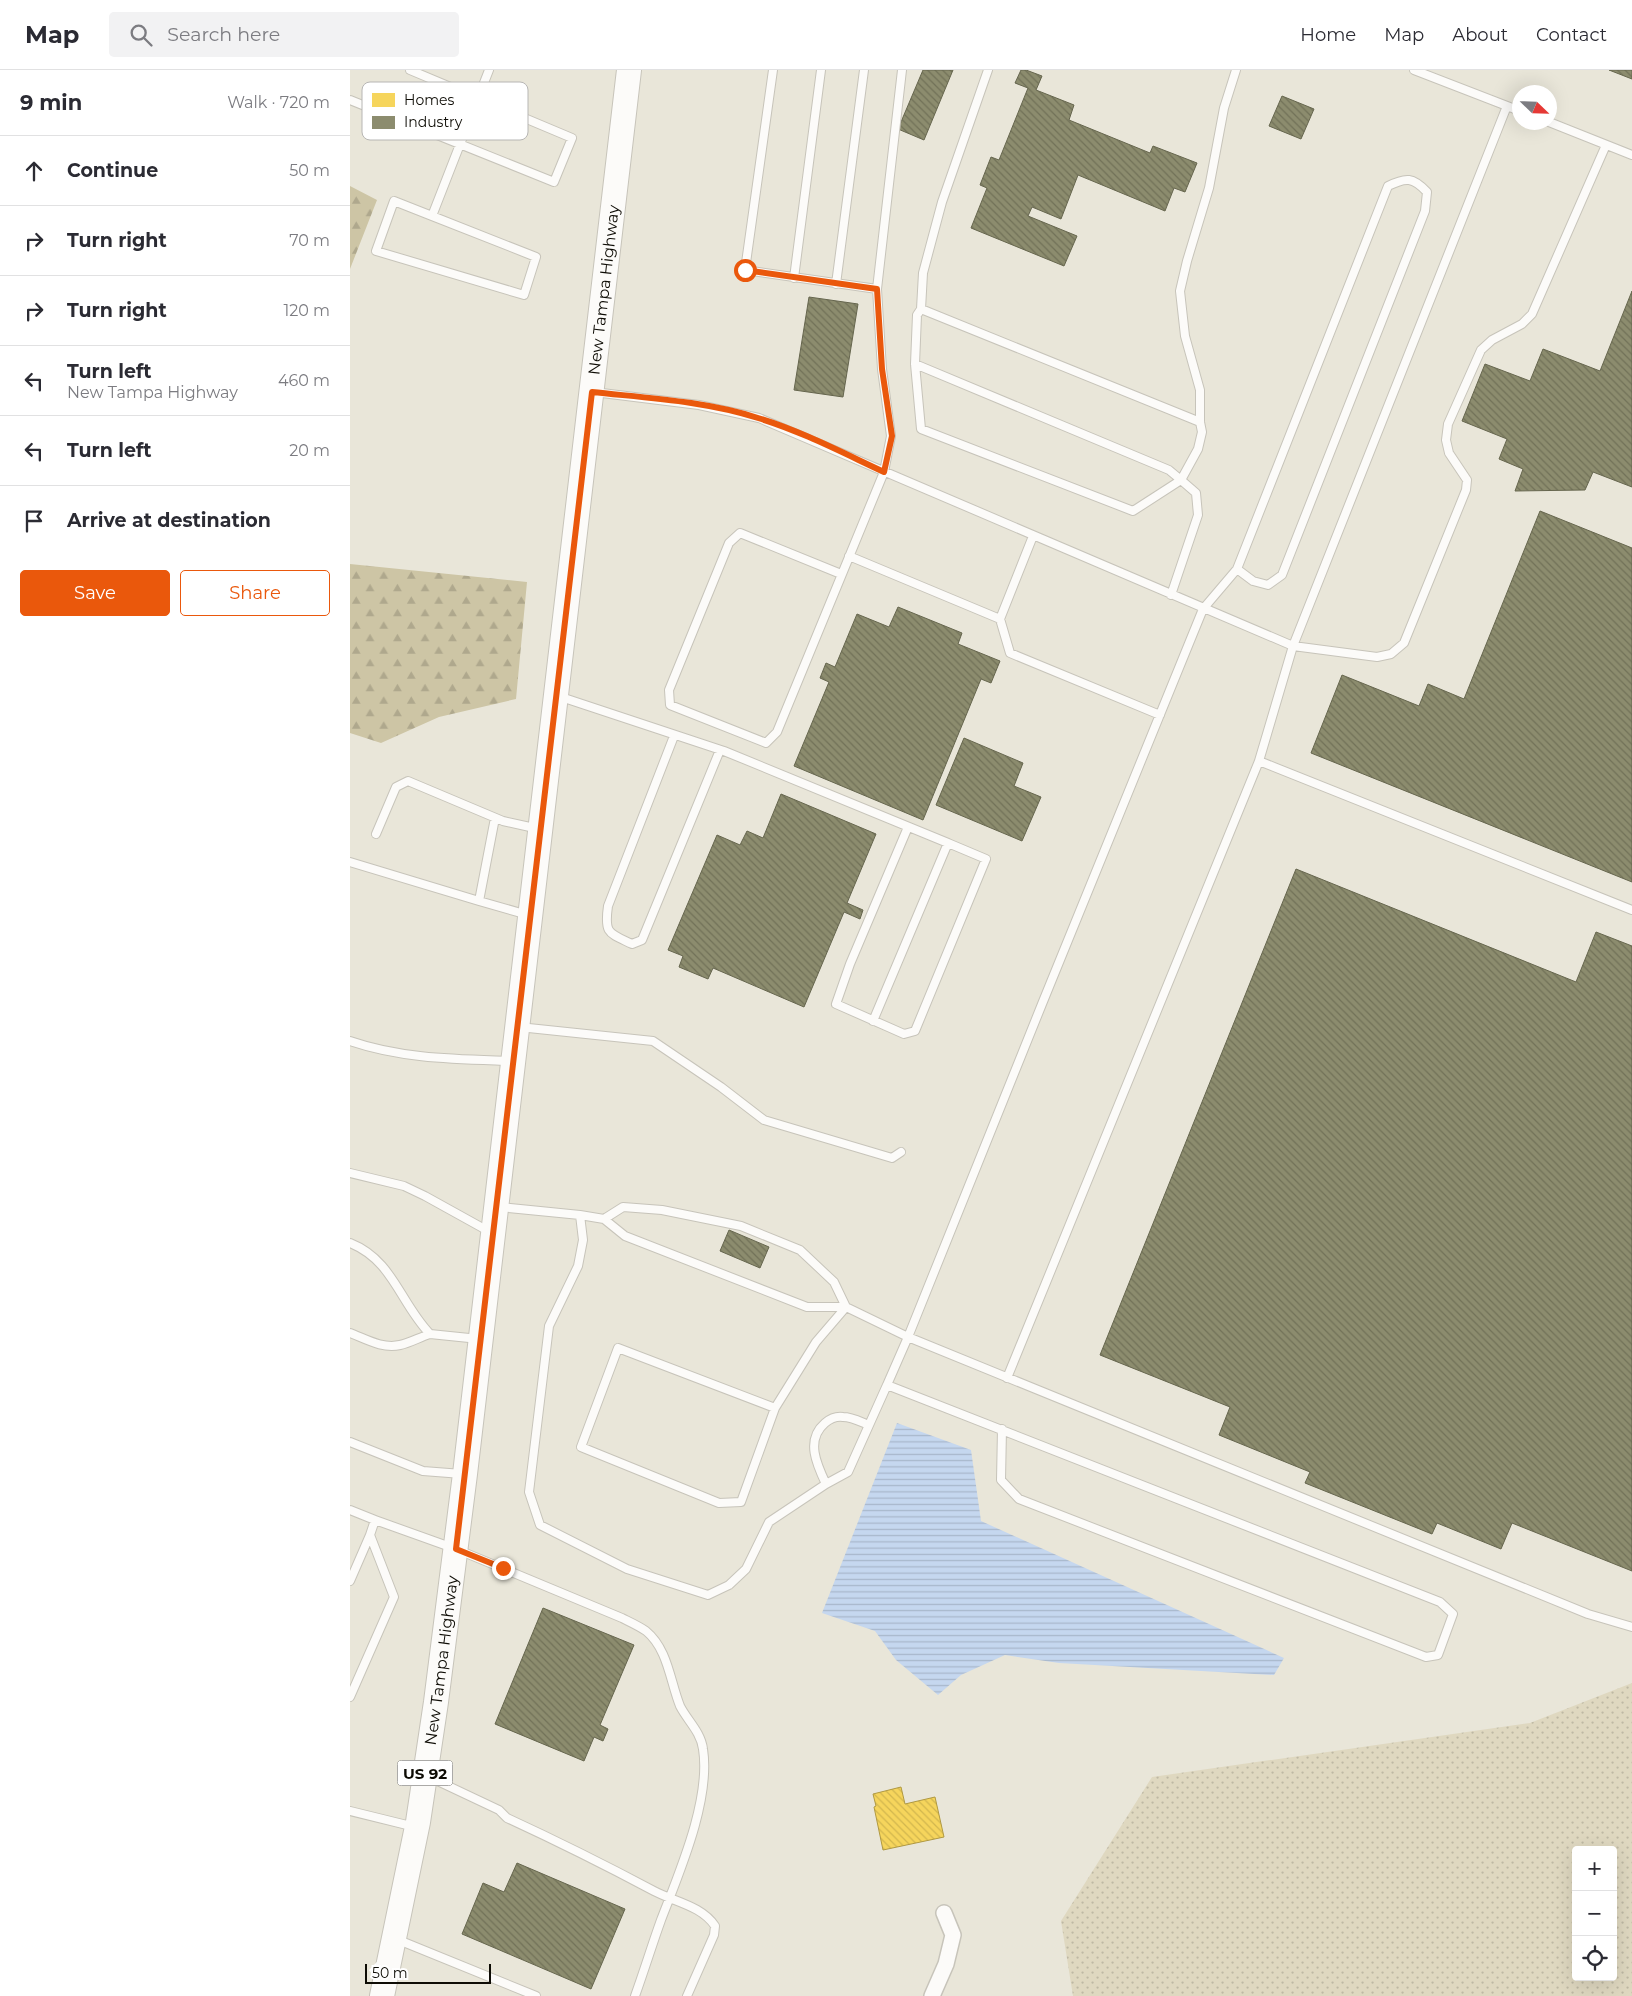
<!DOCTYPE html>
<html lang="en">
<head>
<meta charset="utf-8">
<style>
  :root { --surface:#fff; --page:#f2f2f3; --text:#2b2b33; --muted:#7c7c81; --line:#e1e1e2; --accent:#ea580c }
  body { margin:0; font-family:Montserrat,sans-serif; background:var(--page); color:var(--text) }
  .controls { position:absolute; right:15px; bottom:15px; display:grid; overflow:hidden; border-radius:5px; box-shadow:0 5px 20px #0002 }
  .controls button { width:45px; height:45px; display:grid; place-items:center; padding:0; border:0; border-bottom:1px solid var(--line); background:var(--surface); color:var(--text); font:25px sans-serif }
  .compass { position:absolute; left:1162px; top:15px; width:45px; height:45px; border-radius:50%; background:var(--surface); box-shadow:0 5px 20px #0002; rotate:113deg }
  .scale { position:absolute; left:15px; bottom:12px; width:126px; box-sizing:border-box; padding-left:5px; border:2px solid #0e0c05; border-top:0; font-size:14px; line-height:18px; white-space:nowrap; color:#0e0c05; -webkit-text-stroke:4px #fff; paint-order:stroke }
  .stop { position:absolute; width:15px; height:15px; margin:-11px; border:4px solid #ea580c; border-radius:50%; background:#fff }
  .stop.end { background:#ea580c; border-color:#fff; box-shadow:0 1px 5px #0008 }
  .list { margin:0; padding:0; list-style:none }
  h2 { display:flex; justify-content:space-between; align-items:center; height:65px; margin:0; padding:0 20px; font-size:21px }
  h2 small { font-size:16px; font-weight:400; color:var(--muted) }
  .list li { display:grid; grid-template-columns:32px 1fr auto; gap:15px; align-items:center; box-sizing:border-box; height:70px; padding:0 20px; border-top:1px solid var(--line) }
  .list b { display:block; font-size:19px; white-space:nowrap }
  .list p { margin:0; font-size:16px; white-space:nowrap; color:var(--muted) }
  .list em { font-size:16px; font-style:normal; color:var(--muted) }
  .actions { display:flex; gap:10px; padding:15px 20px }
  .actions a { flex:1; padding:11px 0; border:1px solid var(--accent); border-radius:5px; text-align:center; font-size:18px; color:var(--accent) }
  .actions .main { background:var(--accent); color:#fff }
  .icon { flex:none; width:28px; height:28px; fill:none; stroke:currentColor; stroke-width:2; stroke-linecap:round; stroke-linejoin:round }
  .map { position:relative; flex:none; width:1282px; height:1926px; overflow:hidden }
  header { display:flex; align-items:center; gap:30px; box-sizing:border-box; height:70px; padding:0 25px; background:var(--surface); border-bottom:1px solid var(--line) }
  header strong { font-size:24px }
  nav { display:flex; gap:28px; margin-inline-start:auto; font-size:18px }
  .search { width:350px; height:45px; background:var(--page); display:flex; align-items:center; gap:12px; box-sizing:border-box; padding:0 18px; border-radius:5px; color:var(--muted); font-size:19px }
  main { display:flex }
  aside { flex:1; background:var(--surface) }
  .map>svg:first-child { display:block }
  .grass { fill:url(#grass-dots); fill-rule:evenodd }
  .forest { fill:url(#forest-firs) }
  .water { fill:url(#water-rules) }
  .homes { fill:url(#homes-back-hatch); stroke:#b09942 }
  .industry { fill:url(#industry-back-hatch); stroke:#66664e }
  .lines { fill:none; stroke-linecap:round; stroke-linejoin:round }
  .lane-casing { stroke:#c7c4ba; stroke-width:10 }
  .street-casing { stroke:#c7c4ba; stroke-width:18 }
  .primary-casing { stroke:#c7c4ba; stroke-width:26 }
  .lane { stroke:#fcfbf9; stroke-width:8 }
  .street { stroke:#fcfbf9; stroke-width:15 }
  .primary { stroke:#fcfbf9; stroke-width:24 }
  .route { stroke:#ea580c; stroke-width:6 }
  .labels { text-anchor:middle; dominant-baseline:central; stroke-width:5; stroke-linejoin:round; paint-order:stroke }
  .shield { fill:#fff; stroke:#565550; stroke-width:1 }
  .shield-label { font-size:15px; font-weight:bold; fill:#0e0c05 }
  .street-label { font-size:16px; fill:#0e0c05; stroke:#fff }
  .key { fill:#fff; stroke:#b7b6b4; stroke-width:1 }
  .key-label { font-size:14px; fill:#0e0c05 }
</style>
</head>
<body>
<header>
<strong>Map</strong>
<div class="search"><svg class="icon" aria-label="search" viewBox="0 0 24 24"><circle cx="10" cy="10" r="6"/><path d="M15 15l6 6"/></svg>Search here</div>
<nav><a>Home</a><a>Map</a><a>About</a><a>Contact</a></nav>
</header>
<main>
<aside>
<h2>9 min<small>Walk · 720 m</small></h2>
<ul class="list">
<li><svg class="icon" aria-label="ahead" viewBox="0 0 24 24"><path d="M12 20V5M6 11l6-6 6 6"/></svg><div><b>Continue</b></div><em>50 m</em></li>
<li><svg class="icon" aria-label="right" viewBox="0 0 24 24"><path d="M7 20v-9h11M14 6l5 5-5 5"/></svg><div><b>Turn right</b></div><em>70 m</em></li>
<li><svg class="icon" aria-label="right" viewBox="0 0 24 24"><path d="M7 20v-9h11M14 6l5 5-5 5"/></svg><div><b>Turn right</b></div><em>120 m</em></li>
<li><svg class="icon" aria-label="left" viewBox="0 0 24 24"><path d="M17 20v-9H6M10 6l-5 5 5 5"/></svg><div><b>Turn left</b><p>New Tampa Highway</p></div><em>460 m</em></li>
<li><svg class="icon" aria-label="left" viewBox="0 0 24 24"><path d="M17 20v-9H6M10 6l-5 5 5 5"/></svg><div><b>Turn left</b></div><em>20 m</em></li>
<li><svg class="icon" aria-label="arrive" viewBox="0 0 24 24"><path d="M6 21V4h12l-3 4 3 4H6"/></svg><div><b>Arrive at destination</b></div></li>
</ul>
<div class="actions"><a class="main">Save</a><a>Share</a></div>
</aside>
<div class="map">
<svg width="1282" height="1926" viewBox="0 0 1282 1926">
  <defs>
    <pattern id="grass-dots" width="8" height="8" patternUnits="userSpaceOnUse" patternTransform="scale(1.25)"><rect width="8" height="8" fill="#dfd8c0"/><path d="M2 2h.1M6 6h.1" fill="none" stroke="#beb8a4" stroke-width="1.8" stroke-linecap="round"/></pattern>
    <pattern id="forest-firs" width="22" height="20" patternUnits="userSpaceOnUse" patternTransform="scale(1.25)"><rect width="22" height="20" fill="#cdc5a5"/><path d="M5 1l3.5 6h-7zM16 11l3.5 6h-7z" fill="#afa88d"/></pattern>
    <pattern id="water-rules" width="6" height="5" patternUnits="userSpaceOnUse" patternTransform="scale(1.25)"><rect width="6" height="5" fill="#c5d7ef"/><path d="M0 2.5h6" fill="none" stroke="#a8b7cb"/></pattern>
    <pattern id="homes-back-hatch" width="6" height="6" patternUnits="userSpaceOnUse" patternTransform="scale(1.25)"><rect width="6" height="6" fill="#f6d55c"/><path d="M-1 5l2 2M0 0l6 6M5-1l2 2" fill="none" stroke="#d2b64e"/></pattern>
    <pattern id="industry-back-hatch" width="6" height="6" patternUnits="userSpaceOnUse" patternTransform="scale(1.25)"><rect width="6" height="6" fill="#8c8c6e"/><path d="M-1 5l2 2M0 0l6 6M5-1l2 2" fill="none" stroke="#717158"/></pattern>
  </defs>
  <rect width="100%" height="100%" fill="#e9e6d9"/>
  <path class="grass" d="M1282,1613V1926H723L711,1851L802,1707L1180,1653ZM1226,1780H1263V1907H1226Z"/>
  <path class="forest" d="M0,116L27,130L0,199Z
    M0,494L177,512L166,629L89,647L31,673L0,663Z"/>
  <path class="water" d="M547,1353L621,1380L631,1451L934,1588L924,1605L709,1593L655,1585L611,1605L588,1625L546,1590L525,1561L472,1543Z"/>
  <path class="homes" d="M551,1717L555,1734L585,1727L594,1767L533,1780L524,1737L526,1736L523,1724Z"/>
  <path class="industry" d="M573,0H603L574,70L548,59Z
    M671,0H676L692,6L686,20L724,35L719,50L800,83L803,76L847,93L835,122L824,118L815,141L728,105L711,149L682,137L678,146L727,166L714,196L621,158L637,118L630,115L641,87L649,90L678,18L665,13Z
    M1259,0H1282V9Z
    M932,26L964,39L951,69L919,56Z
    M1282,221V417L1243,402L1235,420L1165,421L1173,399L1149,389L1157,369L1112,351L1135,294L1180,311L1193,279L1250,301Z
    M459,227L508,234L493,327L444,320Z
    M1190,441L1282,478V812L961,683L992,605L1069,636L1078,614L1114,629Z
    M548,537L612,563L608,574L650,591L641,613L631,609L573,750L444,696L479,612L470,608L476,593L485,597L507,544L539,557Z
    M614,668L673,693L664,716L691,727L672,771L586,735Z
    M431,724L526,764L497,833L513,840L510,849L494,842L454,937L363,898L358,909L329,897L333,886L318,880L367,765L390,775L397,761L413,768Z
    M946,799L1226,912L1246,862L1282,876V1501L1162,1453L1151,1479L1087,1453L1082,1464L955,1413L960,1402L869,1365L880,1337L750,1285Z
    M379,1160L419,1177L410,1198L370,1181Z
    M193,1538L284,1575L250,1655L258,1659L253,1671L244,1667L234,1691L145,1654Z
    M167,1793L275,1839L241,1919L112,1864L133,1813L154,1822Z"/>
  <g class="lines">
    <g class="lane-casing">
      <path id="lane" d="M423,0L395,200L527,219
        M1064,0L1170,41
        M0,30L204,112L222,68L60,0
        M1157,36L943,576L1027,587L1041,584L1054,573L1116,420L1117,410L1099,383L1096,370L1098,354L1131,280L1142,270L1172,254L1182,244L1256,75
        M1199,52L1282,85
        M82,146L44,131L26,181L174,225L186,187L82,146L139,0
        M444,208L471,0
        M486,214L514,0
        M571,239L850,352
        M565,294L819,400L831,410L783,441L571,359L565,294L567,245L571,239L573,203L592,132L638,0
        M244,322L349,335L409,348L943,576L909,691
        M499,486L650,549L660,583L810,645
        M887,499L903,511L918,515L932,505L1075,141L1077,122C1063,107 1056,107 1038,116L887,499L853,539L692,934L558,1267L1238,1544L1282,1557
        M491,504L390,463L379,473L319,620L320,635L416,673L427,662L534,402L541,366L532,299L527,219L552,0
        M821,525L848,445L846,423L831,410L848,379L852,362L850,352V320L835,266L830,221L837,191L859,118L874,38L886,0
        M650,549L683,466
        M208,626L374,681L598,773
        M324,666L258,836C254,864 259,863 282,874L292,870L370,680
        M145,748L129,831L178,845
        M26,764L46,717L58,711L153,751L189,759
        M0,792L129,831
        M523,951L598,773L636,789L565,961L554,964L486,934L500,894L558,757
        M169,957L303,971L371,1017L414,1050L542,1088L551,1082
        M0,971C52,989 107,989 162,991
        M0,1103L54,1116L75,1126L140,1162
        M149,1137L230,1145L233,1170L228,1196L199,1256L179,1422L190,1455L277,1499L358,1525L379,1515L396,1499L419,1452L476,1414L498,1402L537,1315L1090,1532L1103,1544L1088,1585L1076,1587L669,1429L651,1410L652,1359
        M230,1145L254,1149L275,1166L457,1237H496L484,1212L450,1180L391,1156L312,1140L273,1137L254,1149
        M0,1173C43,1190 50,1233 80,1264L129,1269
        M0,1263C16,1269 32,1279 50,1275C60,1273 70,1267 80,1264
        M657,1308L909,691L1282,840
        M425,1338L268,1278L231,1377L369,1433L391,1432L425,1338L466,1272L496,1237L558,1267L537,1315
        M0,1372L73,1401L112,1404
        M476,1414C467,1395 455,1370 475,1353C481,1348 486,1346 493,1347C502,1347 511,1352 519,1355
        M0,1440L25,1450
        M0,1511L20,1465
        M0,1627L44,1527L20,1465L25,1450L106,1479L272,1548C280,1552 289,1556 296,1561C318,1579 320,1611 330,1636C337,1650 351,1662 353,1679C361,1730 329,1803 311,1850C302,1875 294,1901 285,1926
        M79,1707L149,1740L157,1748C207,1771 255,1795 304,1821C325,1832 352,1836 365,1856L364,1865L337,1926
        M0,1741L65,1757
        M46,1869L186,1926"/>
    </g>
    <g class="street-casing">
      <path id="street" d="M582,1926L596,1894L603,1865L594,1843"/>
    </g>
    <g class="primary-casing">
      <g id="primary">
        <path id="s1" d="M32,1926L68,1752L86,1632L115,1404L279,0"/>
      </g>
    </g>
    <use href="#lane" class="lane"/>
    <use href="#street" class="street"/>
    <use href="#primary" class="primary"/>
  </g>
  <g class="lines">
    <path class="route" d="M153,1498L106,1479L242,322C297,328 355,331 408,348C451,361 493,383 534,402L542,366L532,299L527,219L395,200"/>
  </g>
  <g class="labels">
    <rect class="shield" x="47.5" y="1690.5" width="55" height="25" rx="4"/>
    <g class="shield-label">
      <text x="75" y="1703">US 92</text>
    </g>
    <g class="street-label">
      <text stroke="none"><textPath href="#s1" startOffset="1721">New Tampa Highway</textPath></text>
      <text stroke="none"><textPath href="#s1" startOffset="341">New Tampa Highway</textPath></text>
    </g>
  </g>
  <rect x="12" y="12" width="166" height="58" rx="8" class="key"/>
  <rect x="22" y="23" width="23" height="14" fill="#f6d55c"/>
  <rect x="22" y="46" width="23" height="13" fill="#8c8c6e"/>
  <g class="key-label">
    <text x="54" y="35">Homes</text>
    <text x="54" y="57">Industry</text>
  </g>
</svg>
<div class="controls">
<button>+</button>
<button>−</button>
<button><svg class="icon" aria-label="locate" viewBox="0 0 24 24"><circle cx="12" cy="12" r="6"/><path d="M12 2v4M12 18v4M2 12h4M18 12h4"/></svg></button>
</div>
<svg class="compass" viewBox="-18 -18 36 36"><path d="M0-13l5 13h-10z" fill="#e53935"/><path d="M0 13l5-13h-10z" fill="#7c7c81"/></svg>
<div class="scale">50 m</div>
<div class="stop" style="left:395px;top:200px"></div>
<div class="stop end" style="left:153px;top:1498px"></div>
</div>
</main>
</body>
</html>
